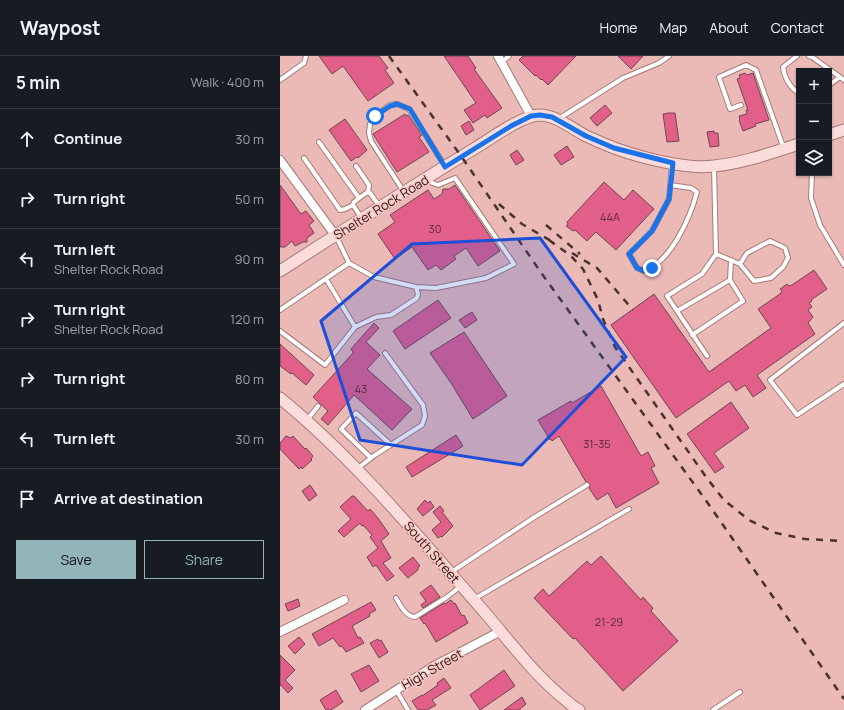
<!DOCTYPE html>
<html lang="en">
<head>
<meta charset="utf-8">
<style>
  :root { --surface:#171b24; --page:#20242c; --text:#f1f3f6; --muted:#9ea1a6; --line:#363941; --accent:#92b5ba }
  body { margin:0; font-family:Manrope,sans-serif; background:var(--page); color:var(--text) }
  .controls { position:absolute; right:12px; top:12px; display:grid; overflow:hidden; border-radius:0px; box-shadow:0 1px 3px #0004 }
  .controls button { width:36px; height:36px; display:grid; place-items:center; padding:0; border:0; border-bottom:1px solid var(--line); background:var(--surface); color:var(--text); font:20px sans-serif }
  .stop { position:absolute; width:12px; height:12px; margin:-9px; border:3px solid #1a73e8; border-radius:50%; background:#fff }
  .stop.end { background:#1a73e8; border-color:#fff; box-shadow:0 1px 4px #0008 }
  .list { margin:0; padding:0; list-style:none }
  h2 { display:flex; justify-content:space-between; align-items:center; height:52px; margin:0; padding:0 16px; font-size:17px }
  h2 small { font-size:13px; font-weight:400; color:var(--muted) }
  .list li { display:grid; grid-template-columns:26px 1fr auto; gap:12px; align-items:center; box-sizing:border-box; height:60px; padding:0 16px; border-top:1px solid var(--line) }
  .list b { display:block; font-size:15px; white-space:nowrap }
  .list p { margin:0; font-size:13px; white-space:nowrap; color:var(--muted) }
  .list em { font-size:13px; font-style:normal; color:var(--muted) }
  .actions { display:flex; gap:8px; padding:12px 16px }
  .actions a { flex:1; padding:9px 0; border:1px solid var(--accent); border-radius:0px; text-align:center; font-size:14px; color:var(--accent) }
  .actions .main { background:var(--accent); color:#111 }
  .icon { flex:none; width:22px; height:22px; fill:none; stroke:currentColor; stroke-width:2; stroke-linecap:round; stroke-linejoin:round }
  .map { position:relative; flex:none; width:564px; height:654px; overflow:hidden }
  header { display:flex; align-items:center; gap:24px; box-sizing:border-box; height:56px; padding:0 20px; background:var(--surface); border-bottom:1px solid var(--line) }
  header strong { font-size:19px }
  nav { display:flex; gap:22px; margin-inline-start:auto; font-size:14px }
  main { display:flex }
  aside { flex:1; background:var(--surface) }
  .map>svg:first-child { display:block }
  .building { fill:#e25f8a; stroke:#6f4651 }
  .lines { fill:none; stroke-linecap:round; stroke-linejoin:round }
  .lane-casing { stroke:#a87a77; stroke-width:6 }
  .street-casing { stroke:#a87a77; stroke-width:10 }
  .secondary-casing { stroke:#a87a77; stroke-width:13 }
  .lane { stroke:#fff; stroke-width:4 }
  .street { stroke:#fff; stroke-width:8 }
  .secondary { stroke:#fbdcdb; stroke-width:11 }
  .rail { stroke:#493230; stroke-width:2.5; stroke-dasharray:7 7; stroke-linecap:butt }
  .route { stroke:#1a73e8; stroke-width:5 }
  .marked { fill:#1d4ed8; fill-opacity:0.2; stroke:#1d4ed8; stroke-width:3; stroke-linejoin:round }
  .labels { text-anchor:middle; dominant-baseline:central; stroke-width:3; stroke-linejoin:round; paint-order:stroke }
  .number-label { font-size:11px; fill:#562832 }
  .street-label { font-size:13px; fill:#281615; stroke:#f9c6c3 }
</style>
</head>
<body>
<header>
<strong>Waypost</strong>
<nav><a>Home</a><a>Map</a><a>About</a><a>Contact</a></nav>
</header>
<main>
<aside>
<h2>5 min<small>Walk · 400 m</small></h2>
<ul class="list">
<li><svg class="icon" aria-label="ahead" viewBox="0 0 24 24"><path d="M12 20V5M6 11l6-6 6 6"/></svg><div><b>Continue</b></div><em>30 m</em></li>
<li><svg class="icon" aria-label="right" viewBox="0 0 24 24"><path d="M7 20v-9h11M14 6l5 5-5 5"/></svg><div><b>Turn right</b></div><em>50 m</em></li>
<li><svg class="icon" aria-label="left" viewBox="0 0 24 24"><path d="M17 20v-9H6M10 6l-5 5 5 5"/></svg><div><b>Turn left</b><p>Shelter Rock Road</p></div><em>90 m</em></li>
<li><svg class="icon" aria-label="right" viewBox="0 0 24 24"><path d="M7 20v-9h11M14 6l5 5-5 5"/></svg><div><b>Turn right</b><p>Shelter Rock Road</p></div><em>120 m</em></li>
<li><svg class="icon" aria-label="right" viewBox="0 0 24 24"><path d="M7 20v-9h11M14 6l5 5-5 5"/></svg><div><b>Turn right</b></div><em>80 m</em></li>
<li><svg class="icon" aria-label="left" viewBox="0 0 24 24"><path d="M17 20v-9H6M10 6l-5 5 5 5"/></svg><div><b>Turn left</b></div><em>30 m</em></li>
<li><svg class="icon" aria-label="arrive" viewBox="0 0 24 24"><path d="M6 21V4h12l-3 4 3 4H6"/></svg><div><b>Arrive at destination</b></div></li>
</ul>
<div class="actions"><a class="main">Save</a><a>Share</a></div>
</aside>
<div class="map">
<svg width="564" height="654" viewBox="0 0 564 654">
  <rect width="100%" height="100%" fill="#ebbab7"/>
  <path class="building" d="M39,0H99L108,12L105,14L114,27L88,45L63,10L52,18Z
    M164,0H188L196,12L194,13L222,52L207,62L205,59L193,67L184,54L196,47Z
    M243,0H296L268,29L262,23L261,24L256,19L255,20L239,4Z
    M338,0H363L351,13Z
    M465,17L467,19L473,17L489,64L475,68L476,70L463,75L459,64L460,63L459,60L467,58L466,54H468L457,23L460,22L459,19Z
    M325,49L332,57L317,70L310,62Z
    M388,57H395L399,85L387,86L383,58Z
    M125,58L126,60L128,59L142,79L139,81L149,96L117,116L93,78Z
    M65,63L87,94L78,102L77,101L71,105L49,74Z
    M189,65L194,74L186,79L181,70Z
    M434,75V77H438L439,90L430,91L427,76Z
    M287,90L294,101L281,109L274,99Z
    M237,94L244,104L236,109L230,99Z
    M324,126L344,144L353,134L374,153L336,194L316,176L307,185L295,174L293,175L286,170L288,168L287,166Z
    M0,129L21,158L26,155L34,165L29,169L34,177L27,182V186H23L15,190L12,185L5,191H0Z
    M175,129L220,195L198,210L186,192L174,200L176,203L161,214L156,209L148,214L132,191L115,203L98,178L115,166L110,159L148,134L154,143L162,138L163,133H169Z
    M534,214L547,233L531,244L532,245L529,247L532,251L528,254L533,261L528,267L535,278L477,319L486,332L473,341L465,329L456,335L449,325L396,362L331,269L374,238L429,316L491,272L478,253L500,238L502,235L500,233L507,228L509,230L512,229Z
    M158,244L171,262L125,293L113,275Z
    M192,256L197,264L185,272L179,264Z
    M94,267L99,272L86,286L100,299L87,313L132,353L112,374L74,339L48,369L41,363L48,355L33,341L73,297V296L71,293Z
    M184,276L227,340L193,363L171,327L150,297Z
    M0,288L34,319L26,329L12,317L11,318L0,310Z
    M321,330L361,400L368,396L375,410L371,412L379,427L336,452L328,437L317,444L309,432L310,428L306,426L279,380L272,385L271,383L270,384L258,364L291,345L292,347Z
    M451,346L469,372L434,397L444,411L435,417L407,378Z
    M176,379L183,390L132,421L126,411Z
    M6,380L11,382L13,380L25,393L26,392L33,400L31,403L32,404L22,413L21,411L19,413L18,412L0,393V387Z
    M30,429L37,439L29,445L22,435Z
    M72,440H74L88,455L90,453L98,462L109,478L101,485L111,502L103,507L114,520L107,525L96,509L93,511L87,501L98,492L90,481L92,479L83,469L82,470L80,467L64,481L58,475L71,463L60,451Z
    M145,444L148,447L150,445L154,451L143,460L137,453Z
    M160,450L164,455L162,456L173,470L162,481L161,480L158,482L152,474L161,466L153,456Z
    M321,500L361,544L363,541L373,552L371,555L398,585L343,635L295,582L293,583L254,542L263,533L269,540L307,505L311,509Z
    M133,501L140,510L138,511V514L128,522L119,512Z
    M151,529L160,541L143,552L141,549L146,545L140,537Z
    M18,543L20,550L8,555L5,548Z
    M171,544L174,548L175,547L182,560L184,559L188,567L156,586L148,572L145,567L144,568L140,562L164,547L165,548Z
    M91,546L96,554L89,558L90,560L72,570L78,582L80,581L84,587L66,596L62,590L60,591L53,582L39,590L32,578Z
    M19,581L25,588L15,598L8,590Z
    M98,583L99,585L101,584L108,596L99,602L90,587Z
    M0,599L15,614L5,624L13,632L8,637L1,629L0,630Z
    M89,609L99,625L81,636L71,618Z
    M224,614L235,630L200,654L190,639Z
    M164,622L171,632L152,644L156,649L147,654H138L132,645L142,639V640L158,629L157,627Z
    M56,634L63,646L51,654H46L40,644Z
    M242,641L246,648L239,654H224Z"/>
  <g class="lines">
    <g class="lane-casing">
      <path id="lane" d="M517,0L503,11C504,21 510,32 519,37
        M529,0L532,1L564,24
        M222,6L229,0
        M0,24L24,7L26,0
        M549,29L560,21
        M461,49L450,53L439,21L466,9L476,14L504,93
        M280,62L343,22L379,7L389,0
        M39,86L79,142
        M24,102L60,154L65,153L73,149
        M76,110L89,129L88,137
        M532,117L531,142L540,169L564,209
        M390,129L411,132L417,136C410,162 391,206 364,215L357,212L349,198L372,175L389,143L392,109
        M124,136L91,85L89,77L90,68L95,60L110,49L117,48L129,53L165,110
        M81,161L73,149L74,146L86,137H90L100,151
        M56,180L69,207L94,221L136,231L138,238L137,242L111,259L96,261L75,271
        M436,198L460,208L467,197L490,185L505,192L508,202L503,211L491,222L474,225L460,208
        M136,231L156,232L206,222L234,208L175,122L158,129L150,126L148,123
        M0,254L69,207
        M397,255L450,224L451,204
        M564,267L490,324L517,359L564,328
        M0,275L45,309L75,271L46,223
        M412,279L463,245L450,224
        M427,300L387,240L422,218L436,198L434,111
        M27,364L38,350
        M91,402L61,373L76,357L111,389
        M78,412L95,399L142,369L145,360L143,349L105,297
        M170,517L253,462L307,429
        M116,542C121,550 125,560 135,561L167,541L181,530
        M194,543L349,453
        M116,634L128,654
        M433,654L460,636"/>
    </g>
    <g class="street-casing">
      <path id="street" d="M218,0L251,60
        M0,104L55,179
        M0,576L64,544
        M85,654L154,610L221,575"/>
    </g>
    <g class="secondary-casing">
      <path id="secondary" d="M549,79L564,74
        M0,215C65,173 131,131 197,91C213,81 242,60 259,59C276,59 291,72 306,80C311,82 317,85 322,87C349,99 404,114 434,110C463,107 491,97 519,88
        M0,342C77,405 141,484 207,559C231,587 253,617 282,641C287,645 293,651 299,654"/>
    </g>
    <use href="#lane" class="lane"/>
    <use href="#street" class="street"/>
    <use href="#secondary" class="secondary"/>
    <path class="rail" d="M109,0L181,100L262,218L427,446L564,643
      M219,148L242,168L273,186
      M266,169L300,198
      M269,184L291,200L303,213L318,244L323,263L335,291L426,421L444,444L469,464L496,477L525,483L564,485
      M292,197L317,212L353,254"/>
  </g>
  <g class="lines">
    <path class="route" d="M95,60L110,50L117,48L130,53L165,111L231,70L251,60L260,59L272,61L306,80L334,92L393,107L389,143L372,175L349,198L357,212L364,215L372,212"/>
  </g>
  <path class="marked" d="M260,182L346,301L242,409L80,384L41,265L132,188Z"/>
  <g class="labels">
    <g class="number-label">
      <text x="330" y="160">44A</text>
      <text x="155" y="172">30</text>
      <text x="81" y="332">43</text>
      <text x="317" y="387">31-35</text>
      <text x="329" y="565">21-29</text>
    </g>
    <g class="street-label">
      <text transform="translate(101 151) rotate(-32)">Shelter Rock Road</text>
      <text transform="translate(152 496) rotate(49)">South Street</text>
      <text transform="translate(152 613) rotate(-30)">High Street</text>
    </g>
  </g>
</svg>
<div class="controls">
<button>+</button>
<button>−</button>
<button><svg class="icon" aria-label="layers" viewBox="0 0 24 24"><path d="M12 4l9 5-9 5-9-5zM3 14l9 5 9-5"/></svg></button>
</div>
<div class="stop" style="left:95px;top:60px"></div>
<div class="stop end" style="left:372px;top:212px"></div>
</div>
</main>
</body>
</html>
